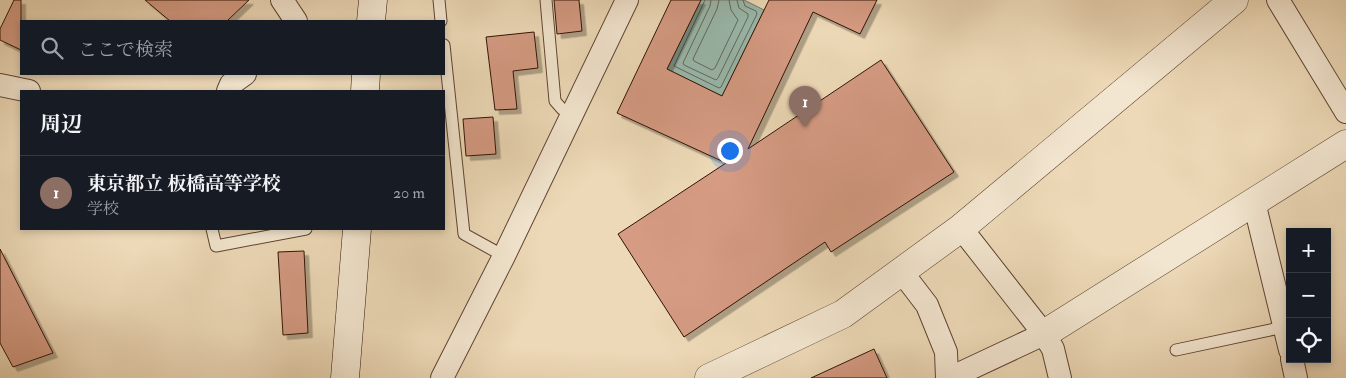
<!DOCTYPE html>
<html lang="ja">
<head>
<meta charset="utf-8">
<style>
  :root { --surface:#171b24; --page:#242831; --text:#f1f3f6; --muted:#9ea1a6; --line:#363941; --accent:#c59692 }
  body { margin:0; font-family:"IM FELL Double Pica","Noto Serif JP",serif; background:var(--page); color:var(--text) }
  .controls { position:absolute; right:15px; bottom:15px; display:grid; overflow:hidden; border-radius:0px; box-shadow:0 2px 8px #0003 }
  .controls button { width:45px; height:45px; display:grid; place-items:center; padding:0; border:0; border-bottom:1px solid var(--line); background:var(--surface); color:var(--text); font:25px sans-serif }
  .you { position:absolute; left:729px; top:150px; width:18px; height:18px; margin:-12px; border:4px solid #fff; border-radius:50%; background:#1a73e8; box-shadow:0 0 0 8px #1a73e833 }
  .badge { display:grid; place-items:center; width:32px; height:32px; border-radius:50%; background:var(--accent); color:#fff; font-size:16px; font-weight:700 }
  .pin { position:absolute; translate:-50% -41px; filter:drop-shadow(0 1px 2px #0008) }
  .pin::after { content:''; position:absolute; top:26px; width:18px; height:15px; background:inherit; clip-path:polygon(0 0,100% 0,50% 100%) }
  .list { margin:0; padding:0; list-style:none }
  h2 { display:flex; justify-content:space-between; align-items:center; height:65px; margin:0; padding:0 20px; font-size:21px }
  h2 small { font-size:16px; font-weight:400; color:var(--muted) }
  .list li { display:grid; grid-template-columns:32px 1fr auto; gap:15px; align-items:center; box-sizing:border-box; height:75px; padding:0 20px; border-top:1px solid var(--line) }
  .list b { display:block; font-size:19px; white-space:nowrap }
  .list p { margin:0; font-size:16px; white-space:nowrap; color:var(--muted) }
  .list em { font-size:16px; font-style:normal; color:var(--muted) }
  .icon { flex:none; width:28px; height:28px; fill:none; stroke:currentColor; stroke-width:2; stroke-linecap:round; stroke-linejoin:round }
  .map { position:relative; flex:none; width:1346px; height:378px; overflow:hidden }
  .search { position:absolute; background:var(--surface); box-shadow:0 2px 8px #0003; left:20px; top:20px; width:425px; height:55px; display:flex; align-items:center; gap:12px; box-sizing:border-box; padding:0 18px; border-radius:0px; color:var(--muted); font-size:19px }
  .panel { position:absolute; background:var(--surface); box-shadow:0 2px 8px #0003; left:20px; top:90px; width:425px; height:140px; border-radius:0px }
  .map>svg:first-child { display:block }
  .water { fill:#99baae; stroke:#6f776a }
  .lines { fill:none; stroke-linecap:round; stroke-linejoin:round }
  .shore { stroke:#64665a; stroke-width:1 }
  .building { fill:#d59b83; stroke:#301305; filter:url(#shadow) }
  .service-casing { stroke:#5f4432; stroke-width:13 }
  .minor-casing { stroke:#5f4432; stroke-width:24 }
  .tertiary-casing { stroke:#5f4432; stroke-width:29 }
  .secondary-casing { stroke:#301305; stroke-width:29 }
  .service { stroke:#f3e6d0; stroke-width:11 }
  .minor { stroke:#f3e6d0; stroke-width:22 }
  .tertiary { stroke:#f3e6d0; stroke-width:28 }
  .secondary { stroke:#f3e6d0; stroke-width:28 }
</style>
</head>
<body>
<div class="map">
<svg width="1346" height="378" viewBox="0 0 1346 378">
  <defs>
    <filter id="shadow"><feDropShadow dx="4.5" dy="4.5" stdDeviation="0" flood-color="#0004"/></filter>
  </defs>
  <rect width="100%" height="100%" fill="#edd9b7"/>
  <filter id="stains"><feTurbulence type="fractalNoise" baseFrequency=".004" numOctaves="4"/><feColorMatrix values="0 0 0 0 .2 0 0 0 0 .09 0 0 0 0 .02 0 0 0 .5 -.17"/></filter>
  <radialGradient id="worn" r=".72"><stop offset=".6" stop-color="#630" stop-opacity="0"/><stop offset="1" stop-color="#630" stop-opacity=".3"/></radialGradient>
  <path class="water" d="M701,0H744L764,10L722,96L667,69Z"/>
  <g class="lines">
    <path class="shore" d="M705,0L674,66L719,88L721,87L757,14L756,11L745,6L743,0
      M711,0L710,6L683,63L684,65L716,80L718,78L748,17V14L739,8L737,0
      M719,0L717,9L693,59L694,61L712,70L715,68L738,20L731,10L729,0"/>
  </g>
  <path class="building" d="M14,0H21V50L0,40V29Z
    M145,0H249L227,21H170Z
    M554,0H579L582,31L557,34Z
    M671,0H701L667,69L722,96L769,0H877L860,34L813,12L748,149L881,60L954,172L831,252L825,242L684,337L618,234L726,163L617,113Z
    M534,32L538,68L513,71L517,109L495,110L486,37Z
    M493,117L496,154L466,156L463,119Z
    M0,249L53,353L13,367L0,343Z
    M304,251L308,333L283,335L278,252Z
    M874,349L887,378H811Z"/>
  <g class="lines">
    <g class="service-casing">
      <path id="service" d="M439,0L441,21
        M546,0L555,101L562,109L573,114
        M444,45L464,234L504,256
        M212,229L216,246L306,229
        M1176,350L1284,327"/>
    </g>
    <g class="minor-casing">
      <path id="minor" d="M282,0L296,21
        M1278,0L1346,112
        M0,85L29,91
        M228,91L231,84L245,74
        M1254,202L1290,350
        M961,228L1044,334L1053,349L1060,378
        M901,271L927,305L946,352L947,378
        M1292,359L1296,378
        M442,378L504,256L627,0
        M950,378L1044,334"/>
    </g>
    <g class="tertiary-casing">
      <path id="tertiary" d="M1044,334L1346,144
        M709,378L843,314L961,228L1234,0"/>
    </g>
    <g class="secondary-casing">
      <path id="secondary" d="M371,21L373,0
        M365,91L366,74
        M345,378L357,229"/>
    </g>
    <use href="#service" class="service"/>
    <use href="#minor" class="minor"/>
    <use href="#tertiary" class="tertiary"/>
    <use href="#secondary" class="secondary"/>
  </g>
  <rect width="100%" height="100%" filter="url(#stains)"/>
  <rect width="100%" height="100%" fill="url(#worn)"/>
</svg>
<div class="controls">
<button>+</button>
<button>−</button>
<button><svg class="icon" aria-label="locate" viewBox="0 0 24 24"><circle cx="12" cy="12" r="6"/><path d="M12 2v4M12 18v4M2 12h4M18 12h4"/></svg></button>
</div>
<div class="you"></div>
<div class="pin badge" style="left:805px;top:127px;background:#8d6e63">1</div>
<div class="search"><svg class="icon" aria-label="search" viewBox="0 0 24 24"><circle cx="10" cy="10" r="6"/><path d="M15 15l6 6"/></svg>ここで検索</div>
<section class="panel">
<h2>周辺<small></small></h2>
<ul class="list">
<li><span class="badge" style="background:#8d6e63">1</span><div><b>東京都立 板橋高等学校</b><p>学校</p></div><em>20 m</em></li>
</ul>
</section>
</div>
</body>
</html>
